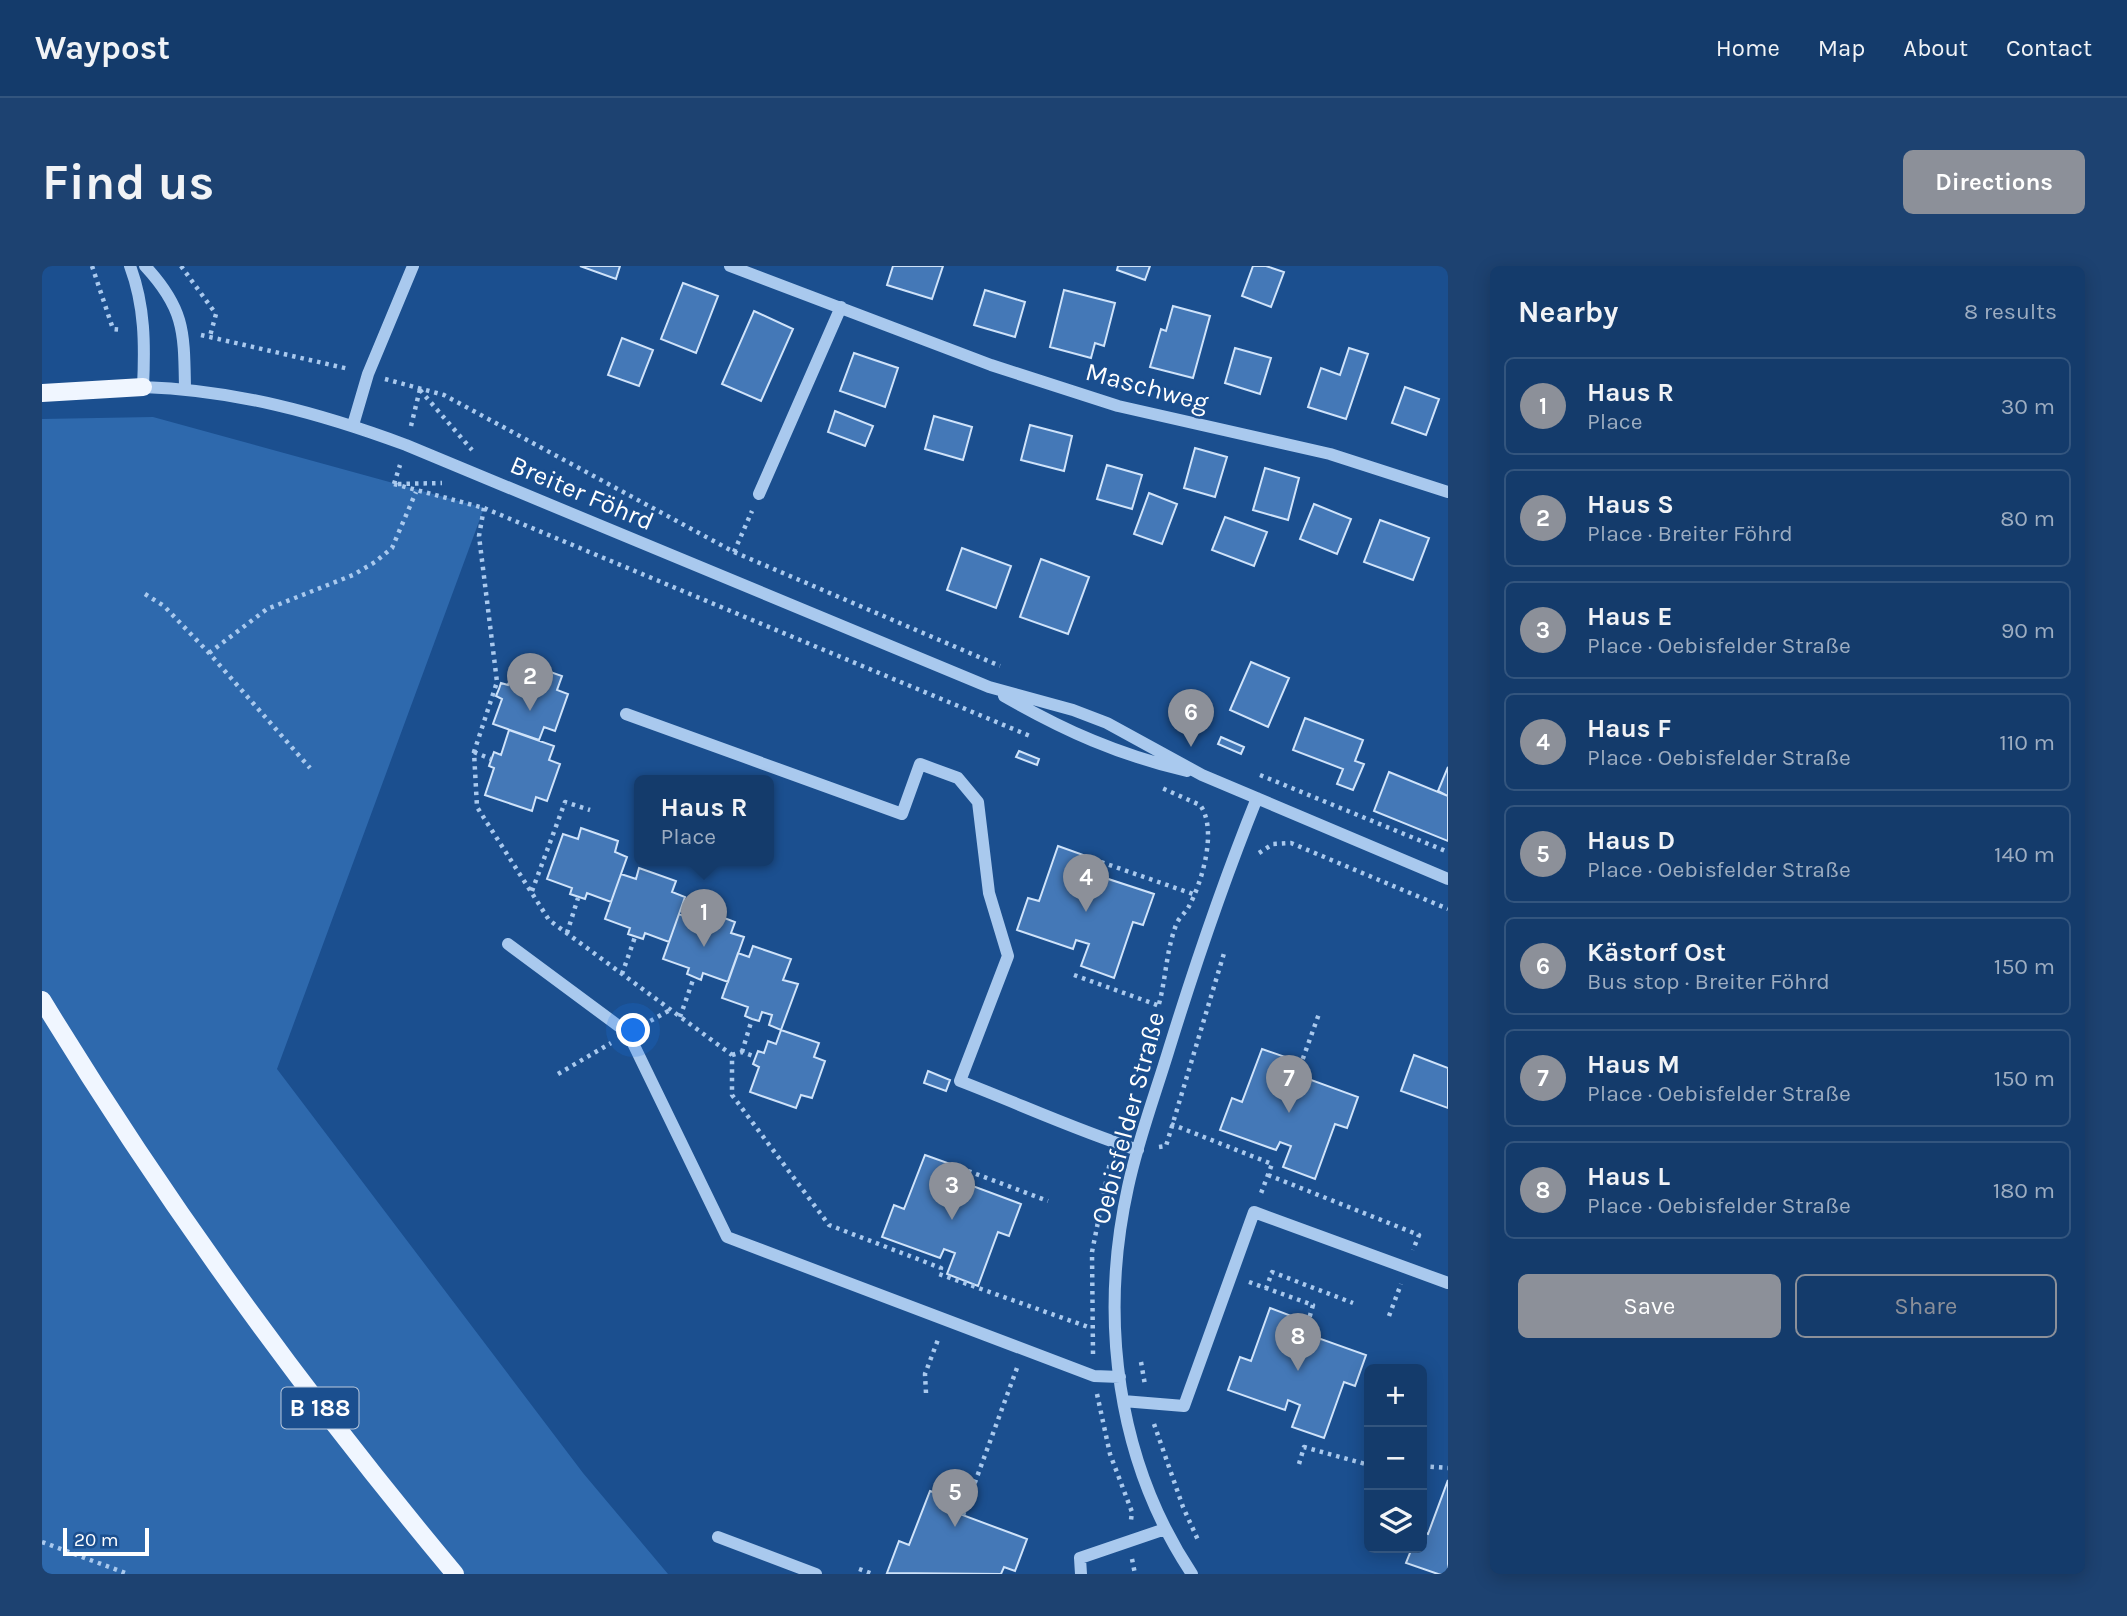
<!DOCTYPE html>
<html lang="en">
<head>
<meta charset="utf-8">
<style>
  :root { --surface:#143b6b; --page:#1d4271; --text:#f1f3f6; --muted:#9dadc1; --line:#33557e; --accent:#8c9099 }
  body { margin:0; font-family:Karla,sans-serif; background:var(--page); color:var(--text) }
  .controls { position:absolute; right:21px; bottom:21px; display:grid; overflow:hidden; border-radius:10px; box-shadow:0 4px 18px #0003 }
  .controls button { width:63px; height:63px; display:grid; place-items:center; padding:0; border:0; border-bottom:2px solid var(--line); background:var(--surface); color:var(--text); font:35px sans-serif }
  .scale { position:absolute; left:21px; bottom:18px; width:86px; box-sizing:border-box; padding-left:7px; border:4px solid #fff; border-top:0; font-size:19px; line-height:24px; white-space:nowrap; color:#fff; -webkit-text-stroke:5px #1b4f8f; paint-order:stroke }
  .you { position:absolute; left:592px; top:765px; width:24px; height:24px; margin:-18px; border:5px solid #fff; border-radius:50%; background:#1a73e8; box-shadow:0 0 0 10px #1a73e833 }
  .badge { display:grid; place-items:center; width:46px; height:46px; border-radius:50%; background:var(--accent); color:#fff; font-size:23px; font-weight:700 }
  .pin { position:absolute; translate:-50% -58px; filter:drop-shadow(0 2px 4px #0008) }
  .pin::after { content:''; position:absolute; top:37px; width:24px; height:21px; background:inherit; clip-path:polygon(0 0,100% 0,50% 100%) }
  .popup { position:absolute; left:592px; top:509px; width:140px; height:91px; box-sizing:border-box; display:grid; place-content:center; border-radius:10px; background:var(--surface); filter:drop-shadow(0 2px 5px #0005); font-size:23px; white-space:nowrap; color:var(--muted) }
  .popup b { font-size:26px; color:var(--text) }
  .popup::after { content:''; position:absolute; left:50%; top:100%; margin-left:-14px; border:14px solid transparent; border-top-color:var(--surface) }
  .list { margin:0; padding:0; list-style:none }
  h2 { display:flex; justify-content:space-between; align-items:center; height:91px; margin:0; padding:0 28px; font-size:30px }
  h2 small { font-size:23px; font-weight:400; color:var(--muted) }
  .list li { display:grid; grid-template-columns:46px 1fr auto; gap:21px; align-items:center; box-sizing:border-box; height:98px; margin:0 14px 14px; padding:0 14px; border:2px solid var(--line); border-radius:10px }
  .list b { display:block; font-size:26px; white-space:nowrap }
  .list p { margin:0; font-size:23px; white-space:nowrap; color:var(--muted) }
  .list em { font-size:23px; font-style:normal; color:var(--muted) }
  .actions { display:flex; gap:14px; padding:21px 28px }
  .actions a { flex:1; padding:16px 0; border:2px solid var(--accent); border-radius:10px; text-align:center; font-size:24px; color:var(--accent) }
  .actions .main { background:var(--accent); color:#fff }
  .icon { flex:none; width:38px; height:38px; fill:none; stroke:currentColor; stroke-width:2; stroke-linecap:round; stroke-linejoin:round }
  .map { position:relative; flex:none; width:1406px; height:1308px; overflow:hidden; border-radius:10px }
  header { display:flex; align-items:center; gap:42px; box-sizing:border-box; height:98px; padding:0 35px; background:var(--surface); border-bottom:2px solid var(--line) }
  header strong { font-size:33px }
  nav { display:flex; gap:38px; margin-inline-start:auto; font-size:24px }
  .intro { display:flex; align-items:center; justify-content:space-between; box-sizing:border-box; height:168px; padding:0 42px }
  h1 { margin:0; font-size:49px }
  .button { padding:18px 32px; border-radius:10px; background:var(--accent); color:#fff; font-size:24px; font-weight:700 }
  main { display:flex; gap:42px; padding:0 42px }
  aside { flex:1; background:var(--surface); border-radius:10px; box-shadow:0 4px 18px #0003 }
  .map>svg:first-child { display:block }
  .green { fill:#2e69ad }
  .building { fill:#4478b7; stroke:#cfe3fa; stroke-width:2 }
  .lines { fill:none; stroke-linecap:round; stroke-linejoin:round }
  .path { stroke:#a9c9ee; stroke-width:4.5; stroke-dasharray:3.5 5; stroke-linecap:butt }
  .minor { stroke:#a9c9ee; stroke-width:12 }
  .major { stroke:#f0f6ff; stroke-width:18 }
  .labels { text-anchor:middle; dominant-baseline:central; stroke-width:5; stroke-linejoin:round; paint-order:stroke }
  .shield { fill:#1b4f8f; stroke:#bbcadd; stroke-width:2 }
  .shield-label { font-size:24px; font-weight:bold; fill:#fff }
  .street-label { font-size:26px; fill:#fff; stroke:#1b4f8f }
</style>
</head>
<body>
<header>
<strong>Waypost</strong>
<nav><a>Home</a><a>Map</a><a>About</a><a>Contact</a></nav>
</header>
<div class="intro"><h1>Find us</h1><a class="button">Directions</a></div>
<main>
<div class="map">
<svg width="1406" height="1308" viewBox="0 0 1406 1308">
  <rect width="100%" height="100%" fill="#1b4f8f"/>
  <path class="green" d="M111,151L442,242L235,803L541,1207L626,1308H0V153Z"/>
  <path class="building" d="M538,0H578L574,13Z
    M851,0H901L890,33L845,19Z
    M1076,0H1108L1103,14L1075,4Z
    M1211,0H1224L1242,6L1229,41L1200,30Z
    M641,17L676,30L654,87L619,73Z
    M943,24L983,36L973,71L932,59Z
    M1022,24L1073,37L1062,80L1053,77L1049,92L1008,81Z
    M1131,40L1168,50L1151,112L1108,101L1119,63L1124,65Z
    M712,45L751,63L719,135L680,118Z
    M580,72L611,84L597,120L566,109Z
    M1193,82L1229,92L1218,128L1183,117Z
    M1307,82L1326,88L1304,153L1266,141L1279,102L1298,109Z
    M812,87L856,102L843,141L798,125Z
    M1363,121L1397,133L1384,169L1350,157Z
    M793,145L831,160L823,180L786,166Z
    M892,150L930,161L921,194L883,183Z
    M988,159L1030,170L1022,205L979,194Z
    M1153,182L1185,191L1173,231L1142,222Z
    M1065,199L1100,209L1090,243L1055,233Z
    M1223,202L1257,212L1246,254L1211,244Z
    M1107,227L1135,238L1120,278L1092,268Z
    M1272,238L1309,253L1295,288L1258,273Z
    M1183,251L1225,266L1212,300L1170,284Z
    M1338,254L1387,272L1371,314L1322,296Z
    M920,282L969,300L954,342L905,324Z
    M999,293L1047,311L1026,368L978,351Z
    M474,394L520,410L515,424L526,428L513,465L502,461L497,474L451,458L460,433L454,430L457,423L459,417L466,419Z
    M1209,396L1247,412L1226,461L1188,444Z
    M1263,452L1321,474L1313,495L1322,498L1311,524L1295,518L1301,503L1251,484Z
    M467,464L512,480L507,494L518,498L505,535L494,531L490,545L443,529L452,502L447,500L452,486L459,489Z
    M1179,471L1202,481L1199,488L1176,478Z
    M977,485L997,493L995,499L974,491Z
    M1406,501V530L1396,525Z
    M1347,506L1406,530V575L1332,545Z
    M539,562L576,575L573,586L585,591L569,636L545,627L543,633L528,628L530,622L505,613L521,568L536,573Z
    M1016,580L1047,591L1042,605L1112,628L1101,659L1091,656L1072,712L1039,700L1047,678L1034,674L1031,683L975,664L986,632L997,635Z
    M597,602L634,615L630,626L643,631L627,676L603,667L601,673L586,668L588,662L563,653L579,608L594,613Z
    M656,642L693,656L689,667L702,671L686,716L661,707L659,714L645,708L647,702L621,693L637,648L652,654Z
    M711,680L749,693L741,714L756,718L739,764L727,759L730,749L720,746L717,755L710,753L703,750L706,741L680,732L696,687L707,691Z
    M739,764L777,777L772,791L783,795L770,832L759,829L754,842L708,826L717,801L711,798L716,785L722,787L726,775L734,778Z
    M1220,783L1252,794L1247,806L1316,831L1305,862L1293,858L1273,913L1241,901L1249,880L1238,876L1234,884L1178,864L1190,832L1200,836Z
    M1372,789L1406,802V842L1359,825Z
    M886,805L908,814L904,825L882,817Z
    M883,889L914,900L909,912L979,938L967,970L956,966L936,1020L905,1008L913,987L902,983L898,992L840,971L852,939L862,943Z
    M1228,1042L1260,1054L1256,1065L1324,1089L1313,1120L1302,1116L1282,1172L1250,1161L1258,1139L1246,1134L1243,1144L1186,1124L1198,1091L1209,1095Z
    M1406,1214V1308H1396L1364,1297L1370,1282H1380V1266L1386,1268Z
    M888,1225L919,1236L915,1247L985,1273L973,1305L962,1301L959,1308L845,1307L857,1275L867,1279Z"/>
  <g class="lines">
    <path class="path" d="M50,0L71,63L81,64
      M139,0L174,48L168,70
      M159,69L307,103
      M343,113L402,129L692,286L958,400
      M378,124L430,184
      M369,160L378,123
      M352,218L442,242L988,470
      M352,218L358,199
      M356,218L400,217
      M442,242L437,270L455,416L432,486L435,541L507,654L690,789V829L787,959L899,1002L897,1008L1049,1062
      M692,286L710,245
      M103,328L122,340L167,387L268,502
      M167,387L225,343L311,309L333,296L350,282L374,226
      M432,486L449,493
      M1218,509L1406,586
      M1217,587L1231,578L1249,577L1406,643
      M1051,608L1056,595L1151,628
      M490,625L523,536L548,544
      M525,667L536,632
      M580,708L593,671
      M1032,709L1118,740
      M1117,738C1124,712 1124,686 1134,659C1136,653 1142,648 1146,642C1160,617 1176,563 1158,539L1120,522
      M638,751L652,711
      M601,759L628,744
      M700,786L710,753
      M690,789L700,786L714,791
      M516,808L569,777
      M1255,809L1278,745
      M1129,858L1230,898L1218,930
      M1117,881L1124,880L1183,684
      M926,905L1006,935
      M1226,909L1377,969L1371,984
      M1207,1016L1271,1039L1263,1067
      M1224,1023L1230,1006L1311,1037
      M1347,1050L1359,1018
      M1051,1088L1050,986L1068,896
      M1099,1096L1103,1119
      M884,1127L883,1108L897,1071
      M1055,1128L1068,1188L1090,1246L1089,1254
      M1112,1158L1141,1241L1156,1274
      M1257,1198L1262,1181L1327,1199
      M1380,1200L1406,1202
      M921,1249L975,1102
      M0,1276L86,1308
      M1090,1293L1093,1308
      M817,1303L831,1308"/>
    <path class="minor" d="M88,0C103,40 103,79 101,121C193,124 278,147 364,179L947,421L1031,444L1065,457L1160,509L1406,613
      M103,0C143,43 142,66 143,122
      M688,0L949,99L1076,140L1288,188L1406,226
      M311,159L326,108L371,0
      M717,228L799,41
      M962,430C1023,465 1077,489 1145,505
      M584,448L860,548L878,498L916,512L936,536L947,627L966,690L918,815C978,838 1036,865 1096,884
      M466,678L586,767L685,971L1052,1110L1078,1111
      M1081,1135L1142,1140L1212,946L1406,1017
      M676,1271L774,1308
      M1039,1308L1038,1292L1123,1263
      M1150,1308C1074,1194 1057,1052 1086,921C1096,874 1113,829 1127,783C1153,699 1182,614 1215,532"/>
    <path class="major" d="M0,127L101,121
      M0,734C123,936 261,1126 413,1308"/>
  </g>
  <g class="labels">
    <rect class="shield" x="239.5" y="1121.5" width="77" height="41" rx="5"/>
    <g class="shield-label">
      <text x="278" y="1142">B 188</text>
    </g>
    <g class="street-label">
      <text transform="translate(1105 121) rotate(15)">Maschweg</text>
      <text transform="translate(540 227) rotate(23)">Breiter Föhrd</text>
      <text transform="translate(1086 852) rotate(-75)">Oebisfelder Straße</text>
    </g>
  </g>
</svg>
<div class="controls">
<button>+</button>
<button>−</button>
<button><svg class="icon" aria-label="layers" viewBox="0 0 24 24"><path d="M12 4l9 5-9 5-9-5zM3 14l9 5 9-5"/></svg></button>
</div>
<div class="scale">20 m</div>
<div class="you"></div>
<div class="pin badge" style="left:662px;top:681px">1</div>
<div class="popup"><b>Haus R</b>Place</div>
<div class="pin badge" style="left:488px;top:445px">2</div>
<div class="pin badge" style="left:910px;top:954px">3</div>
<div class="pin badge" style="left:1044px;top:646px">4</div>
<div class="pin badge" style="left:913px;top:1261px">5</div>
<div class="pin badge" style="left:1149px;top:481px">6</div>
<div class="pin badge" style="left:1247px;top:847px">7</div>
<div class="pin badge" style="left:1256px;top:1105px">8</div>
</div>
<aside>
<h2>Nearby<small>8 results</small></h2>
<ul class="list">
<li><span class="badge">1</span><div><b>Haus R</b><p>Place</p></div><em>30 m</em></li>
<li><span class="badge">2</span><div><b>Haus S</b><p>Place · Breiter Föhrd</p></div><em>80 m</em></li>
<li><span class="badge">3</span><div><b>Haus E</b><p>Place · Oebisfelder Straße</p></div><em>90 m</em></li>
<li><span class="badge">4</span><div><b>Haus F</b><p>Place · Oebisfelder Straße</p></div><em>110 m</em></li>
<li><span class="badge">5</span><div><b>Haus D</b><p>Place · Oebisfelder Straße</p></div><em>140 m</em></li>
<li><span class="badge">6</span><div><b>Kästorf Ost</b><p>Bus stop · Breiter Föhrd</p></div><em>150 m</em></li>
<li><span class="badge">7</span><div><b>Haus M</b><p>Place · Oebisfelder Straße</p></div><em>150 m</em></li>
<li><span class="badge">8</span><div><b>Haus L</b><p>Place · Oebisfelder Straße</p></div><em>180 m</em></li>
</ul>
<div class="actions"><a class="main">Save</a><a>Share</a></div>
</aside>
</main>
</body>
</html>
